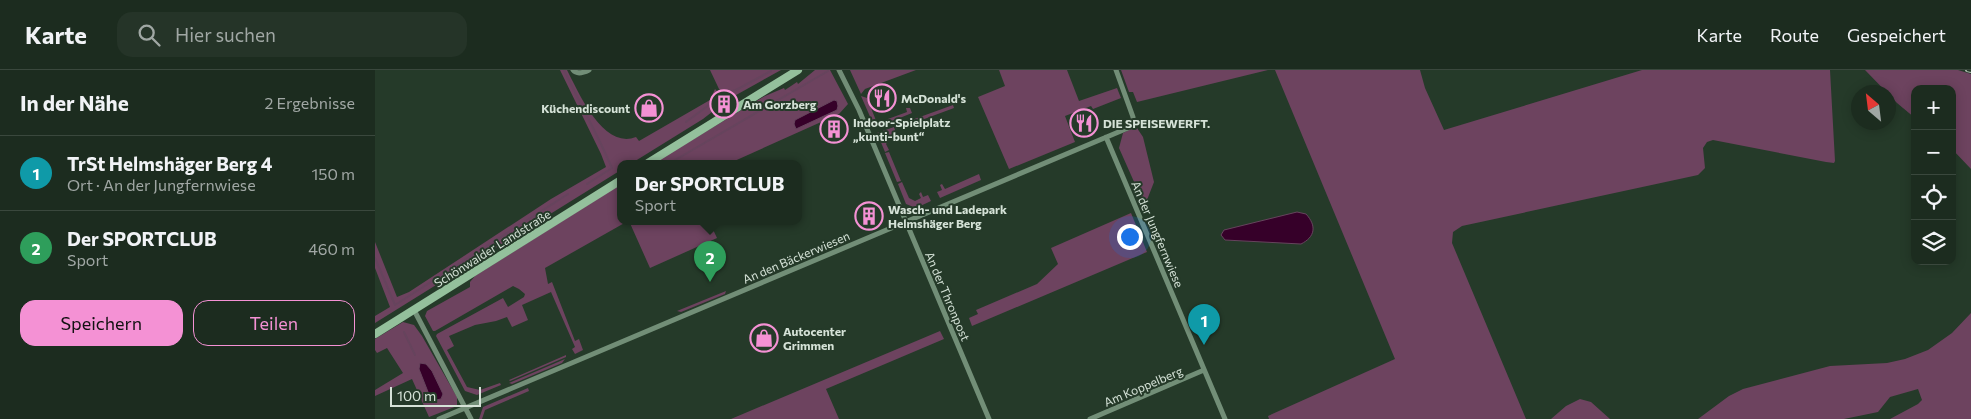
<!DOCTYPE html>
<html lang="de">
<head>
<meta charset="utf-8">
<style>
  :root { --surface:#1c2c1f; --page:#253428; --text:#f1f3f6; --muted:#a0a7a4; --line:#3a483d; --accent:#f491d4 }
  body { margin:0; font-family:Commissioner,sans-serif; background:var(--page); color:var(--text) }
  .controls { position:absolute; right:15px; top:15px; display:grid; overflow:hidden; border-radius:10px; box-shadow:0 2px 12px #0003 }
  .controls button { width:45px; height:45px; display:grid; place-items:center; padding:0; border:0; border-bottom:1px solid var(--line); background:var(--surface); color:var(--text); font:25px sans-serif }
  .compass { position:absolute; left:1476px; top:15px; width:45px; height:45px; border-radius:50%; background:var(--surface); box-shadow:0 2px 12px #0003; rotate:332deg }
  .scale { position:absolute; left:15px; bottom:12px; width:91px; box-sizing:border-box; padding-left:5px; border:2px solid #d5e2d7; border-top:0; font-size:14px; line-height:18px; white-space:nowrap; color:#d5e2d7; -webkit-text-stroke:4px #253a29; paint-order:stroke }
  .you { position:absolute; left:754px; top:166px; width:18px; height:18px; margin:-12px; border:4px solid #fff; border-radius:50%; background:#1a73e8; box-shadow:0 0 0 8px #1a73e833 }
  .badge { display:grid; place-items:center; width:32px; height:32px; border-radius:50%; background:var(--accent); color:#fff; font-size:16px; font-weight:700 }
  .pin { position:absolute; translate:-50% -41px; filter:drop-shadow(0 1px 2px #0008) }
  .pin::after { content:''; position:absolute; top:26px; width:18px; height:15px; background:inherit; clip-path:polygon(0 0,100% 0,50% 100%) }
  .popup { position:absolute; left:242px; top:90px; width:185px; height:65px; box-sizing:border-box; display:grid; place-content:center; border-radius:10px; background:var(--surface); filter:drop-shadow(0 1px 4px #0005); font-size:16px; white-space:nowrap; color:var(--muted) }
  .popup b { font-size:19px; color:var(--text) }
  .popup::after { content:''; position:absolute; left:50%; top:100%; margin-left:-10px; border:10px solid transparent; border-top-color:var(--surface) }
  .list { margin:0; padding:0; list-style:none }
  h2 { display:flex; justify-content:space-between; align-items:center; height:65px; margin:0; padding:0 20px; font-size:21px }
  h2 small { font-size:16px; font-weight:400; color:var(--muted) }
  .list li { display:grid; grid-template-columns:32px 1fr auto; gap:15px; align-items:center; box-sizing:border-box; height:75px; padding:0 20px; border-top:1px solid var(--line) }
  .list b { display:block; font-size:19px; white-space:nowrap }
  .list p { margin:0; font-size:16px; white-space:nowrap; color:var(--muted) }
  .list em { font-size:16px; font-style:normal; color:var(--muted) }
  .actions { display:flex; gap:10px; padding:15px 20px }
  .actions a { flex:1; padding:11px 0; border:1px solid var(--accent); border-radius:15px; text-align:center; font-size:18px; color:var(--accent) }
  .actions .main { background:var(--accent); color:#111 }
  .icon { flex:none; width:28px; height:28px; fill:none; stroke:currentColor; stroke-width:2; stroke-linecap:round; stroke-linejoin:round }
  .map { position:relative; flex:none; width:1596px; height:349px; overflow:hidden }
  header { display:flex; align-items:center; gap:30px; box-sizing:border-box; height:70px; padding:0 25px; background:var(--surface); border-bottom:1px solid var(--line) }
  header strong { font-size:24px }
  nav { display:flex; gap:28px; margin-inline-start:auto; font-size:18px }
  .search { width:350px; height:45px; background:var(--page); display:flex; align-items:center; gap:12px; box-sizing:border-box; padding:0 18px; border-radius:15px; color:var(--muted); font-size:19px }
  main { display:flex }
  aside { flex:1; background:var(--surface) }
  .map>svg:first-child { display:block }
  .green { fill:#6d435f }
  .water { fill:#360029; stroke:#66445d }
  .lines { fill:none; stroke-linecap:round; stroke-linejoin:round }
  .stream { stroke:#66445d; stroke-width:2 }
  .minor { stroke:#728e77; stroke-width:5 }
  .secondary { stroke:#94c09c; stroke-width:8 }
  .rail-casing { stroke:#a4b3a6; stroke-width:4 }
  .rail { stroke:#253a29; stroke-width:2; stroke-dasharray:5.5; stroke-linecap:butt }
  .labels { text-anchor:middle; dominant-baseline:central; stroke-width:4; stroke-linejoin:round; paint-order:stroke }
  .poi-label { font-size:12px; font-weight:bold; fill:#d5e2d7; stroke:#253a29; text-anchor:start }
  .street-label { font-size:12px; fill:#d5e2d7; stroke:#253a29 }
</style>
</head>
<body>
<header>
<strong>Karte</strong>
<div class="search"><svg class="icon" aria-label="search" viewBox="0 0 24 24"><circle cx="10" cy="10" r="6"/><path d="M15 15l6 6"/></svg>Hier suchen</div>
<nav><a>Karte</a><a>Route</a><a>Gespeichert</a></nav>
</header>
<main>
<aside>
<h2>In der Nähe<small>2 Ergebnisse</small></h2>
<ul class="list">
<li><span class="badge" style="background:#0f9aa8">1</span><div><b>TrSt Helmshäger Berg 4</b><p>Ort · An der Jungfernwiese</p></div><em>150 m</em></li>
<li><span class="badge" style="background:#2e9e5b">2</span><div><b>Der SPORTCLUB</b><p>Sport</p></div><em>460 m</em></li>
</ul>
<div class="actions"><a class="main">Speichern</a><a>Teilen</a></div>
</aside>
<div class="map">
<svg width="1596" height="349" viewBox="0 0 1596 349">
  <rect width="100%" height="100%" fill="#253a29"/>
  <path class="green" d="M185,0H192C204,23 228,80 261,67L264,71L335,30L340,19L351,31L328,49L257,93H246V100L0,253V246L15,237L0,198V172L22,227L34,222L176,129L231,97L226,84Z
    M335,0H406L354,29L344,19Z
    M440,0H455L473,34L464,44L355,93H279L390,26L409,18L410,20L422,12L423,14Z
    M475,0H541L490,19L486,24Z
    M624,0H692L704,31L742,18L746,28L718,39L716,36L690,46L700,72L634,99L603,27L630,16Z
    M746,0H893L762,32L758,22H754Z
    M900,0H1045L1050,18L1069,60L1267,0H1455L1460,91L1459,93L1451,92L1338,70L1332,72L1328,78L1330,98L1323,105L1087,156L1078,162L1077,173L1151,349H894L893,346L1020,289Z
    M1490,0H1583L1596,4V99L1577,79V19H1540V48L1522,33Z
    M486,26L492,28L502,53L532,42L531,38H535L537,43L500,58Z
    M578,35L579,38L544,51L541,59L536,54L521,59L520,56Z
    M519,57L520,60L511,74L514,80L510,82L502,63Z
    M758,58H762L768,67L779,112L772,130L768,132L744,78L748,63Z
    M514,82L526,111L522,112L510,83Z
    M604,104L606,110L565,128L562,122L567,120L565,115L567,114L570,119Z
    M527,112L534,128L540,131L546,128L544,124L546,122L548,127L553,125L556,131L541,138L531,134L523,114Z
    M246,114V151H253L170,198L173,214L177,212L200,271L204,269L208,280L200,284L197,279L200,277L176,222L147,235L153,250L137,257L132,247L121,251L100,255L74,266L79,276L72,280L92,317L105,320L125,313L126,315L102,325L90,321L61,266L62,264L128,228L133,237L149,227L150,224L144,219L138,216L60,261H58L50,246L52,241L95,217V212L100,206Z
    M756,143L772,182L597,256L594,248L603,244L601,240L662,214L683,194L676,178Z
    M254,151H334L342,168L275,198Z
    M351,221L350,224L306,242L302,241Z
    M1596,243V349H1515L1543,334L1547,330L1543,319L1515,327L1503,342L1469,349H1323L1354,326L1368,319L1455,296L1512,293L1530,289L1553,280L1577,263Z
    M28,252L39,255L47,266L82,327V336L54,347L37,309L0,326V320L28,303L12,278L2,283L0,280V269Z
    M565,261L569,269L451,319L464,349H356Z
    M191,285V287L135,311L134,310Z
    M190,289L187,293L137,314L134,313Z
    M153,318L154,321L110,340L107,349H104L108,337Z
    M1205,329L1216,332L1235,349H1176L1191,336Z"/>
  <path class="water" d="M459,30L462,31L463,36L462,40L421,59L419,54L420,50Z
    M922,142L931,144C942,156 940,167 926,174L850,170L846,165L849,160Z
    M45,293L51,294L57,301L68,324L66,329L61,330L55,327L44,299Z"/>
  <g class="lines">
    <path class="stream" d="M189,0L226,74L237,98L212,114
      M311,52L350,23L361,20L396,1
      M295,93L453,1
      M0,188L20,235L193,124
      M29,262L40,285"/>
    <path class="minor" d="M198,0C202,5 208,3 214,0
      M464,0L484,40L614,349
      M731,67L850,349
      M39,240L96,349
      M64,349L753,58L758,51V47L741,0
      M715,349L829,300"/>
    <path class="secondary" d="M273,93L423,0
      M0,264L246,110"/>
    <g class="rail-casing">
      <path id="rail" d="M1592,0L1596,1"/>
    </g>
    <use href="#rail" class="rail"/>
  </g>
  <defs>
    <g id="restaurant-ring" transform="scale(1.4375)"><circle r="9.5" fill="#253a29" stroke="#f491d4" stroke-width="1.5"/><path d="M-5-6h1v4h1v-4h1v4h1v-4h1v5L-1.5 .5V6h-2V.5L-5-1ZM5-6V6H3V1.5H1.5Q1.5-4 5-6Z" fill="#f491d4"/></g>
    <g id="building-ring" transform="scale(1.4375)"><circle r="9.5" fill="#253a29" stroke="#f491d4" stroke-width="1.5"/><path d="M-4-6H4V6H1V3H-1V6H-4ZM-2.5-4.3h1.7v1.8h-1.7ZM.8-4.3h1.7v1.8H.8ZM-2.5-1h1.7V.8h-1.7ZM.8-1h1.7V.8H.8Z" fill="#f491d4"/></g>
    <g id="shop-ring" transform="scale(1.4375)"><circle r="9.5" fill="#253a29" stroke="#f491d4" stroke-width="1.5"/><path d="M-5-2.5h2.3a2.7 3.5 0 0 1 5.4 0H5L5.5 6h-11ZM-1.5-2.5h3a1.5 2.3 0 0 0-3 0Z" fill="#f491d4"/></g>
  </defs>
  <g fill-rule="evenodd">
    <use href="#restaurant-ring" x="507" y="28"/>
    <use href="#building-ring" x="349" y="34"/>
    <use href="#shop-ring" x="274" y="38"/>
    <use href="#restaurant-ring" x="709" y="53"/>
    <use href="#building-ring" x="459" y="59"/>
    <use href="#building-ring" x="494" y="146"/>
    <use href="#shop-ring" x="389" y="268"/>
  </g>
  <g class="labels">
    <g class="poi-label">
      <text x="526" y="28">McDonald's</text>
      <text x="368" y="34">Am Gorzberg</text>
      <text x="255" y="38" text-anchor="end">Küchendiscount</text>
      <text x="478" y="52">Indoor-Spielplatz<tspan x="478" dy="14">„kunti-bunt“</tspan></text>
      <text x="728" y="53">DIE SPEISEWERFT.</text>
      <text x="513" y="139">Wasch- und Ladepark<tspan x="513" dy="14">Helmshäger Berg</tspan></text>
      <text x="408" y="261">Autocenter<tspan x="408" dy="14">Grimmen</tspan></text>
    </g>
    <g class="street-label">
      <text transform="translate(783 164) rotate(67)">An der Jungfernwiese</text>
      <text transform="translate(117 178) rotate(-32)">Schönwalder Landstraße</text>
      <text transform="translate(421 187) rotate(-23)">An den Bäckerwiesen</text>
      <text transform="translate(573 226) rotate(67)">An der Thronpost</text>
      <text transform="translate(768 316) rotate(-23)">Am Koppelberg</text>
    </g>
  </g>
</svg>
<div class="controls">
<button>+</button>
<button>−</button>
<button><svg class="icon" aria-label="locate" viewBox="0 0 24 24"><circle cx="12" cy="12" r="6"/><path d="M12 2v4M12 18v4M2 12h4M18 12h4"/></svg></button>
<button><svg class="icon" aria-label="layers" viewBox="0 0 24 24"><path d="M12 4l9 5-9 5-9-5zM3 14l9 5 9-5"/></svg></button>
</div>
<svg class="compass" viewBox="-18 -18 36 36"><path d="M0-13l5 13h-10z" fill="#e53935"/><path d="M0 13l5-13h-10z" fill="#a0a7a4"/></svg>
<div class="scale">100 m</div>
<div class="you"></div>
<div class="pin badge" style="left:829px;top:275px;background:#0f9aa8">1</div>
<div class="pin badge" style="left:335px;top:212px;background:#2e9e5b">2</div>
<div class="popup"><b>Der SPORTCLUB</b>Sport</div>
</div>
</main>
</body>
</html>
